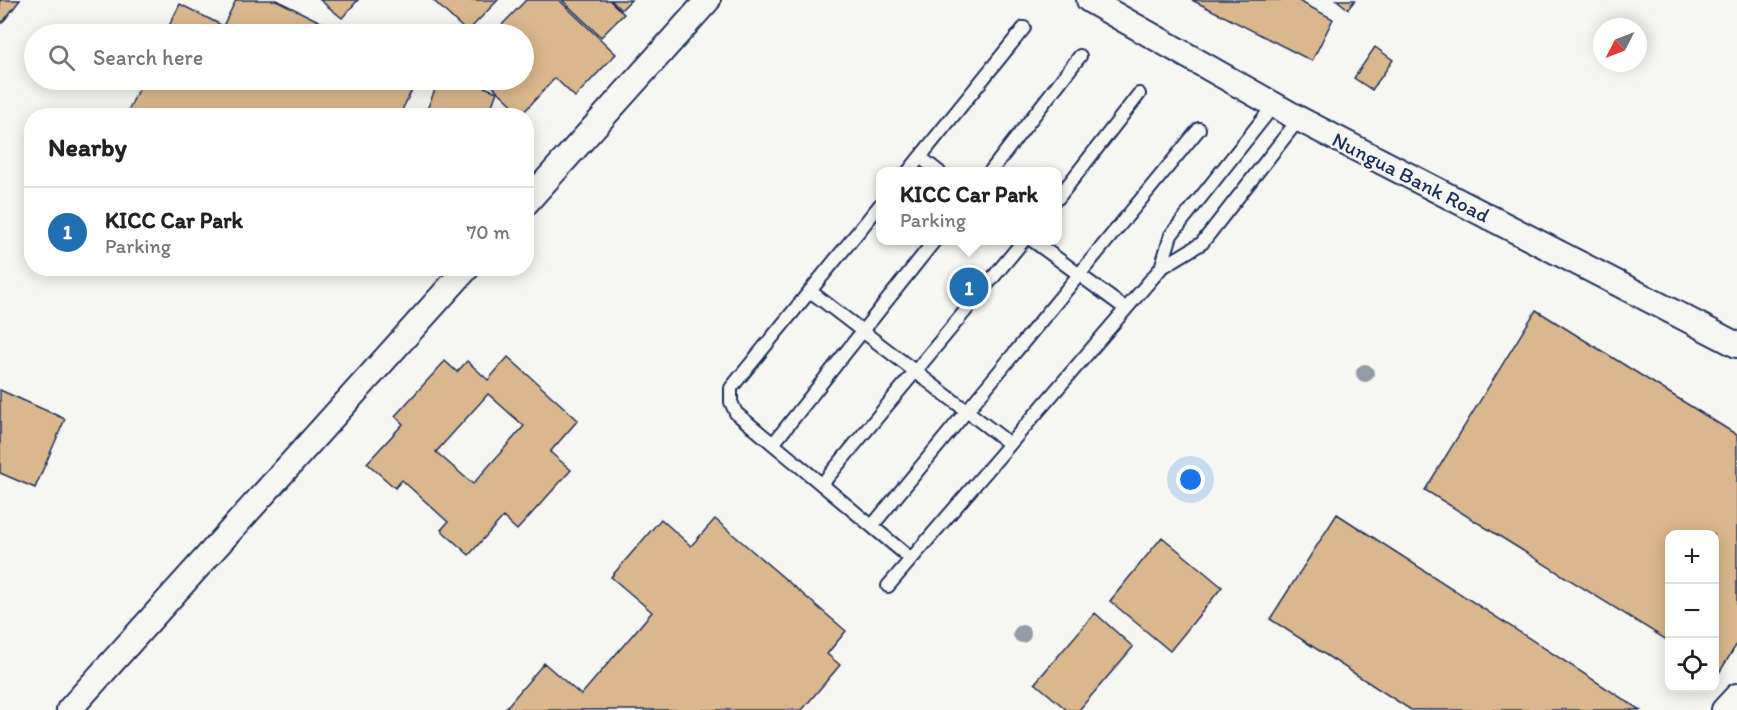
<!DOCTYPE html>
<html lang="en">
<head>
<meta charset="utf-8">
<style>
  :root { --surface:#fff; --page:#f6f6f6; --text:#222; --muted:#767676; --line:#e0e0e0; --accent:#1f6fb2 }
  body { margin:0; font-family:Itim,sans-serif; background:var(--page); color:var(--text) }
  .controls { position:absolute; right:18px; bottom:18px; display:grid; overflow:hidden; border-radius:12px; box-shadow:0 3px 15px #0003 }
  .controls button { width:54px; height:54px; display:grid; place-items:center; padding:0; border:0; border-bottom:2px solid var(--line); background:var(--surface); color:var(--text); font:30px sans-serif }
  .compass { position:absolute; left:1593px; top:18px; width:54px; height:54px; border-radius:50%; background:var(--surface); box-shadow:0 3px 15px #0003; rotate:228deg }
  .you { position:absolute; left:1191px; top:480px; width:21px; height:21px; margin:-15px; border:4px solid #fff; border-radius:50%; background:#1a73e8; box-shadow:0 0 0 9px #1a73e833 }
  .badge { display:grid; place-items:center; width:39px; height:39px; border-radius:50%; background:var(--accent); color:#fff; font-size:20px; font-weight:700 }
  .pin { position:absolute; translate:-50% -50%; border:3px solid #fff; box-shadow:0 2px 6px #0006 }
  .popup { position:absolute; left:876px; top:167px; width:186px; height:78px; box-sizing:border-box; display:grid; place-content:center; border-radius:12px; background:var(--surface); filter:drop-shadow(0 2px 4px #0005); font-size:20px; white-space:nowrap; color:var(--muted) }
  .popup b { font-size:22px; color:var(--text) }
  .popup::after { content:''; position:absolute; left:50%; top:100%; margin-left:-12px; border:12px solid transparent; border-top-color:var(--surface) }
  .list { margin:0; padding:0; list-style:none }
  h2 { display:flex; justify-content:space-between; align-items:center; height:78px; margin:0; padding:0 24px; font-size:26px }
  h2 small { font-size:20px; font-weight:400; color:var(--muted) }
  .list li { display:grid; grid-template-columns:39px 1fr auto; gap:18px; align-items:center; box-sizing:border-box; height:90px; padding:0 24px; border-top:2px solid var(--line) }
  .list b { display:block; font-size:22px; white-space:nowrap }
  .list p { margin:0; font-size:20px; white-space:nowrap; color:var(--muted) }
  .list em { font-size:20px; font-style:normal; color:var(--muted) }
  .icon { flex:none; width:33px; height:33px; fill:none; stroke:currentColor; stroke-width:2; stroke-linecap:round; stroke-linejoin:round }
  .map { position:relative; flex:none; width:1737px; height:710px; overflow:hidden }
  .search { position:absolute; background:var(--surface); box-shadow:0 3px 15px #0003; left:24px; top:24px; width:510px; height:66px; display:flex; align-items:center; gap:15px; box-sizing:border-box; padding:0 21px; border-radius:33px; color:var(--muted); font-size:22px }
  .panel { position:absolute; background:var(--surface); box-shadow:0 3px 15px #0003; left:24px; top:108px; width:510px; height:168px; border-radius:24px }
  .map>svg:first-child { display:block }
  .building { fill:#dab78c; stroke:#1b2f5e; stroke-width:1.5; fill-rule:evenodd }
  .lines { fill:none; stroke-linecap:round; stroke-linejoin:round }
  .lane-casing { stroke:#1b2f5e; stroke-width:16 }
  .street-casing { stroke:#1b2f5e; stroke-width:28 }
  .lane { stroke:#f6f6f2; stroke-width:12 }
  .street { stroke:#f6f6f2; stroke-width:24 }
  .tree { fill:#929da7 }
  .labels { text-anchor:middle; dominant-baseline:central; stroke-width:5; stroke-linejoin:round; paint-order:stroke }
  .street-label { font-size:21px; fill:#1b2f5e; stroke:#f6f6f2 }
</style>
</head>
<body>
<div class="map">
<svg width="1737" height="710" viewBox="0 0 1737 710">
  <rect width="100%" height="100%" fill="#f6f6f2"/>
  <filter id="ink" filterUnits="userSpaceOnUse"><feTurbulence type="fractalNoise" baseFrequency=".0167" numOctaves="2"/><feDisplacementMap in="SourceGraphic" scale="12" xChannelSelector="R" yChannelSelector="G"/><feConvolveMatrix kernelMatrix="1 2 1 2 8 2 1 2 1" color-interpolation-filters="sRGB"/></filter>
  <g filter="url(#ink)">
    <path class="building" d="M0,0H20L2,23L0,21Z
      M236,0H276L345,34H165L180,4L223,26Z
      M320,0H358L342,18Z
      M433,0H498L467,32Z
      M526,0H559L616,54L575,97L555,78L522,114L486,80H524V34H493Z
      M562,0H609L624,14L601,37Z
      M611,0H631L621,10Z
      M1192,0H1297L1333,19L1312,61Z
      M1337,0H1355L1348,9Z
      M1375,47L1393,60L1372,90L1354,78Z
      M143,80H417L399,116H131L127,113Z
      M439,80H466L497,92L488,116H433L426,112Z
      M1536,310L1737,435V644L1719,673L1714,670V534H1670V642L1425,490Z
      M508,357L578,420L550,452L571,470L517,530L503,517L469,555L441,530L448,522L402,480L395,488L367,463L403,424L395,416L445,361L457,372L467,361L488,380ZM488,394L524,426L473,484L436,452Z
      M0,390L65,419L35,488L0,473Z
      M1337,514L1640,710H1411L1270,619Z
      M661,519L691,546L715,519L846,631L827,654L840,665L802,710H504L544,663L581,695L652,612L611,577Z
      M1162,537L1222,587L1170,651L1110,601Z
      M1095,613L1133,647L1079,710H1067L1035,683Z"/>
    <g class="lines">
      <g class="lane-casing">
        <path id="lane" d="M908,172L920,157
          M939,172L920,157L1024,28
          M990,172L1080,56
          M1058,198L1139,94
          M880,205L731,388V402L736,413L910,558
          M1032,240L1126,309
          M1161,268L1171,235L1274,105
          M810,291L1010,444
          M773,444L935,240
          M822,484L1024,240
          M872,526L1199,129
          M888,586L1161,268L1202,243L1299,119"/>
      </g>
      <g class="street-casing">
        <path id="street" d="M1089,0L1299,119L1737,345
          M526,203L708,0
          M69,710L467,268
          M1724,710L1737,696"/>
      </g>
      <use href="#lane" class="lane"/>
      <use href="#street" class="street"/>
    </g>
    <g class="tree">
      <circle cx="1365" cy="373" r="9"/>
      <circle cx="1022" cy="634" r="9"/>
    </g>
  </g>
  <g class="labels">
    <g class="street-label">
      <text transform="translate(1411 177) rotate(27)">Nungua Bank Road</text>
    </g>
  </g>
</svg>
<div class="controls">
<button>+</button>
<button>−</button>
<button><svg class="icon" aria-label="locate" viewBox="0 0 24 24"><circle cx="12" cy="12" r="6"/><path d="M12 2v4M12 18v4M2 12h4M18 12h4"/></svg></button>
</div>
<svg class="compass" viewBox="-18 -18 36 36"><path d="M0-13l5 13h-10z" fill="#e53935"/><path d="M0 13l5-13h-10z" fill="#767676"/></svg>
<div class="you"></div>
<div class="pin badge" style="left:969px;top:287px">1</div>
<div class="popup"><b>KICC Car Park</b>Parking</div>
<div class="search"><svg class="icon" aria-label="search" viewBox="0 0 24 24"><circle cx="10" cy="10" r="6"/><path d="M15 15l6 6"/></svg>Search here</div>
<section class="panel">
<h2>Nearby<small></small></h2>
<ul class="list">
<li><span class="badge">1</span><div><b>KICC Car Park</b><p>Parking</p></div><em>70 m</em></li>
</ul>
</section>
</div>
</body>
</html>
